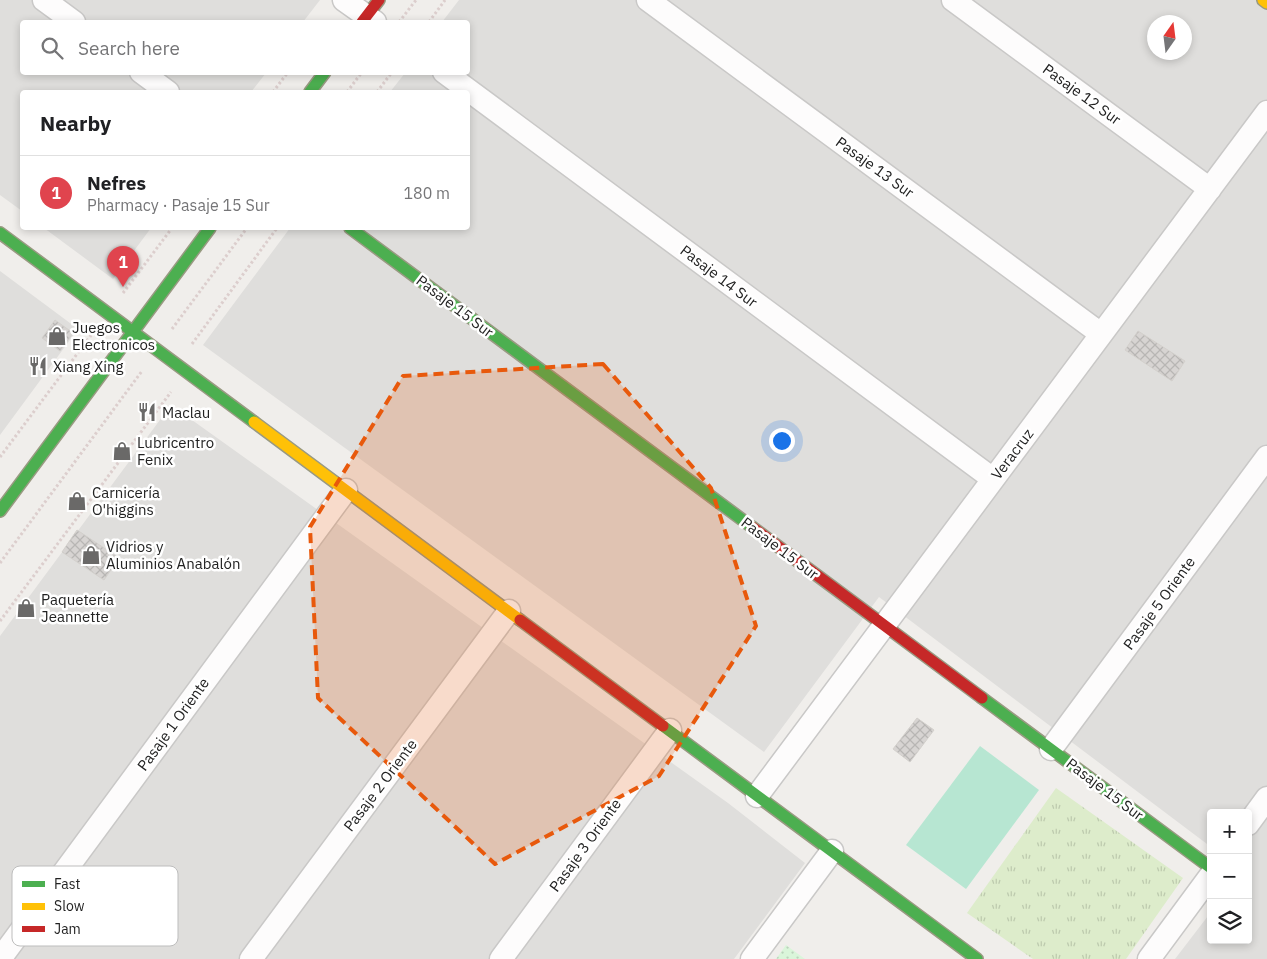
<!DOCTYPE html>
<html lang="en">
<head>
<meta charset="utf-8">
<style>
  :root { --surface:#fff; --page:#f6f6f6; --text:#202124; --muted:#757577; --line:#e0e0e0; --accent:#6a6968 }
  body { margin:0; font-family:"IBM Plex Sans",sans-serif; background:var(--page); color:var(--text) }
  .controls { position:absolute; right:15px; bottom:15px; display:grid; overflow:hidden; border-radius:5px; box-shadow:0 2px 8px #0003 }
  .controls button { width:45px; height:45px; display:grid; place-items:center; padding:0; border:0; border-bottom:1px solid var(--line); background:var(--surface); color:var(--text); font:25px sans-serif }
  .compass { position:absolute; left:1147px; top:15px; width:45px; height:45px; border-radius:50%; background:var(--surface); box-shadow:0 2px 8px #0003; rotate:14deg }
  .you { position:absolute; left:781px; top:440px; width:18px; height:18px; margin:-12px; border:4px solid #fff; border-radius:50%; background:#1a73e8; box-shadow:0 0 0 8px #1a73e833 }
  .badge { display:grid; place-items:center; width:32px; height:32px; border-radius:50%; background:var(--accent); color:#fff; font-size:16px; font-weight:700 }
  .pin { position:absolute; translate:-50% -41px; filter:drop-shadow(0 1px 2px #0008) }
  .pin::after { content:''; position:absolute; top:26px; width:18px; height:15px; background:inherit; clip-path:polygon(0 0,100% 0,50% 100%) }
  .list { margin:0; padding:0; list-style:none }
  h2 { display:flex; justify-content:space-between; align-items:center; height:65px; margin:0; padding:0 20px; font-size:21px }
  h2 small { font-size:16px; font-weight:400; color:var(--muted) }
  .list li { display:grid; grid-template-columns:32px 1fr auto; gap:15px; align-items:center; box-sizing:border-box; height:75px; padding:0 20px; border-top:1px solid var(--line) }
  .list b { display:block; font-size:19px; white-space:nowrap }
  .list p { margin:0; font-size:16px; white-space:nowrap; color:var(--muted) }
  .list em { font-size:16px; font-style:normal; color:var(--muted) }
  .icon { flex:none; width:28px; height:28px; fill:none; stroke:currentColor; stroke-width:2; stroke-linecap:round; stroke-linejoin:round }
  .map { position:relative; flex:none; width:1267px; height:959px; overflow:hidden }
  .search { position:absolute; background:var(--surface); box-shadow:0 2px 8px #0003; left:20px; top:20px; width:450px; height:55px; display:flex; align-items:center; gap:12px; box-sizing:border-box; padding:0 18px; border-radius:5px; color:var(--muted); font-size:19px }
  .panel { position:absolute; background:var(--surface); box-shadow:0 2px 8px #0003; left:20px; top:90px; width:450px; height:140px; border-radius:5px }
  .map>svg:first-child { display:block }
  .residential { fill:#dfdedc; fill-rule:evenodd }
  .grass { fill:url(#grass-tufts) }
  .park { fill:url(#park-dots) }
  .pitch { fill:#b7e6d2 }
  .building { fill:url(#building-cross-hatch); stroke:#d3d0cc }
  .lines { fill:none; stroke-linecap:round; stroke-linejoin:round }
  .street-casing { stroke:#c9c8c7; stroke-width:25 }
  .fast-casing { stroke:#999a82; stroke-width:14 }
  .slow-casing { stroke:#999a82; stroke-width:14 }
  .jam-casing { stroke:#999a82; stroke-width:14 }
  .path { stroke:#dccecd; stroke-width:3; stroke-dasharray:2.5 2.5; stroke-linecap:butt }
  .street { stroke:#fdfcfc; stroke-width:22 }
  .fast { stroke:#4caf50; stroke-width:11 }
  .slow { stroke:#ffc107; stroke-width:11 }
  .jam { stroke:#c62828; stroke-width:11 }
  .marked { fill:#e8590c; fill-opacity:0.2; stroke:#e8590c; stroke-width:4; stroke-dasharray:10 6; stroke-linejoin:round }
  .labels { text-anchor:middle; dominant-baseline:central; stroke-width:5; stroke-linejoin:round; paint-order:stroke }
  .street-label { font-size:15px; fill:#222; stroke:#fff }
  .poi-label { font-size:15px; fill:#222; stroke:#fff; text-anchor:start }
  .key { fill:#fff; stroke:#bdbdbd; stroke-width:1 }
  .key-label { font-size:14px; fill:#222 }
</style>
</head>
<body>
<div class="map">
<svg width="1267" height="959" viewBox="0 0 1267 959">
  <defs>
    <pattern id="grass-tufts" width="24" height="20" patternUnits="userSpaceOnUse" patternTransform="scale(1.25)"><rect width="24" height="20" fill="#ddeccb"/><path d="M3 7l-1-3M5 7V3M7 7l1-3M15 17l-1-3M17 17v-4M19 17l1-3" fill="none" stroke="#bdcaae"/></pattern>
    <pattern id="park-dots" width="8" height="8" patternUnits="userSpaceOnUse" patternTransform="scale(1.25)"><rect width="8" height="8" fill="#daf5da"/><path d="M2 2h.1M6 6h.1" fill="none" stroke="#bbd2bb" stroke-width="1.8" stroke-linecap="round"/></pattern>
    <pattern id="building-cross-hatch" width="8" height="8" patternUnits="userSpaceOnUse" patternTransform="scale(1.25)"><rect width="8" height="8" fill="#d7d4d2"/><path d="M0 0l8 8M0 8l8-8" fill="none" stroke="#b8b6b4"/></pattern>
  </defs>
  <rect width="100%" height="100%" fill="#f0eeeb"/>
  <path class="residential" d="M0,0H320L303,22H22V72L266,73L251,92H22V211L0,195Z
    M459,0H1267V959H1175L1211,912V940H1248V813H1211V847L879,597L764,752L203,345L290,228H468V92H390L405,73L468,72V22H442ZM1154,22H1184V52H1154Z
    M44,228H151L113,279Z
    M0,271L78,329L0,435Z
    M171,405L728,803L805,863L734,959H0V636Z"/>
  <path class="grass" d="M1056,788L1183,878L1126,959H1033L967,913Z"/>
  <path class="park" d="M786,945L805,959H776Z"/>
  <path class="pitch" d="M980,746L1039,790L966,889L906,845Z"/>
  <path class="building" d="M55,320L73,333L60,351L42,338Z
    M1138,331L1185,361L1172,381L1125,350Z
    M77,530L119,558L104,580L62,552Z
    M917,718L934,730L910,762L893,749Z"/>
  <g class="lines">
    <g class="street-casing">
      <path id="street" d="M44,0L74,22
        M344,0L375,22
        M648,0L1101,334
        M953,0L1210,189
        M141,72L168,92
        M444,72L993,479
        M1051,749L1267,457
        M757,796L1267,112
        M1248,824L1267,798
        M0,959L346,490
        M251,959L509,611
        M501,959L670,730
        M752,959L832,851
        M1149,959L1211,875"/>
    </g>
    <g class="fast-casing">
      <path id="fast" d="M310,92L325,72
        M350,228L752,527
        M0,233L254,422
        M0,511L210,228
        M982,698L1211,868
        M663,726L977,959"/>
    </g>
    <g class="slow-casing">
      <path id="slow" d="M1263,0L1267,3
        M254,422L520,620"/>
    </g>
    <g class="jam-casing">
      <path id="jam" d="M362,22L379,0
        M752,527L982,698
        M520,620L663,726"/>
    </g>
    <path class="path" d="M399,22L416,0
      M429,22L445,0
      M273,92L288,72
      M347,92L362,72
      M377,92L392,72
      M123,293L172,228
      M172,329L247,228
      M192,344L277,228
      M0,457L92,334
      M0,563L142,371
      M0,621L171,392"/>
    <use href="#street" class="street"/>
    <use href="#fast" class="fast"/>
    <use href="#slow" class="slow"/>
    <use href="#jam" class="jam"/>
  </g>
  <path class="marked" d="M603,364L711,488L756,626L659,776L495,864L318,698L310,527L403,376Z"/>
  <defs>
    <g id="shop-bare" transform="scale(1.5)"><path d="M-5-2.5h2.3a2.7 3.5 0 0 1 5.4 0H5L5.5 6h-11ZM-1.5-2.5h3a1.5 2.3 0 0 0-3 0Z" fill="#6a6968" stroke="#fff" stroke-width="2.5" paint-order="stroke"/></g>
    <g id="restaurant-bare" transform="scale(1.5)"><path d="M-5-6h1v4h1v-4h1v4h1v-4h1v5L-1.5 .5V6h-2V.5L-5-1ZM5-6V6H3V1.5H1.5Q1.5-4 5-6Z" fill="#6a6968" stroke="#fff" stroke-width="2.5" paint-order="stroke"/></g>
  </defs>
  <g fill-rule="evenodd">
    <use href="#shop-bare" x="57" y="336"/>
    <use href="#restaurant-bare" x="38" y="366"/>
    <use href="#restaurant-bare" x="147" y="412"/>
    <use href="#shop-bare" x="122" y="451"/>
    <use href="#shop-bare" x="77" y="501"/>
    <use href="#shop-bare" x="91" y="555"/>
    <use href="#shop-bare" x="26" y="608"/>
  </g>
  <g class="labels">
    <g class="street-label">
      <text transform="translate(1082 94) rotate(36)">Pasaje 12 Sur</text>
      <text transform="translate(875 167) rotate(36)">Pasaje 13 Sur</text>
      <text transform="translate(719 276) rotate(37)">Pasaje 14 Sur</text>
      <text transform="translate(455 306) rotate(37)">Pasaje 15 Sur</text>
      <text transform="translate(1012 454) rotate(-53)">Veracruz</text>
      <text transform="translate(780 548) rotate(37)">Pasaje 15 Sur</text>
      <text transform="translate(1159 603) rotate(-54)">Pasaje 5 Oriente</text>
      <text transform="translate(173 724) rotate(-54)">Pasaje 1 Oriente</text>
      <text transform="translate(380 785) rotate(-53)">Pasaje 2 Oriente</text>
      <text transform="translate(1105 789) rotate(37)">Pasaje 15 Sur</text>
      <text transform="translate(585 845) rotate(-54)">Pasaje 3 Oriente</text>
    </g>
    <g class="poi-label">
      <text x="72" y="327">Juegos<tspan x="72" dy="17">Electronicos</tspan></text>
      <text x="53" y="366">Xiang Xing</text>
      <text x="162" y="412">Maclau</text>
      <text x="137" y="442">Lubricentro<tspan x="137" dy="17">Fenix</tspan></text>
      <text x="92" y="492">Carnicería<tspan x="92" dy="17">O'higgins</tspan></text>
      <text x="106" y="546">Vidrios y<tspan x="106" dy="17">Aluminios Anabalón</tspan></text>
      <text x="41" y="599">Paquetería<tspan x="41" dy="17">Jeannette</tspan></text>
    </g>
  </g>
  <rect x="12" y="866" width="166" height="80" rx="8" class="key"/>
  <rect x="22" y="881" width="23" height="6" fill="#4caf50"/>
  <rect x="22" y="903" width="23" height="7" fill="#ffc107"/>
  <rect x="22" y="926" width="23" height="6" fill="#c62828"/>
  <g class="key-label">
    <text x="54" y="889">Fast</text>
    <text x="54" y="911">Slow</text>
    <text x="54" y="934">Jam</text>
  </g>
</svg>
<div class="controls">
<button>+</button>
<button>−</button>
<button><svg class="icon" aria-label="layers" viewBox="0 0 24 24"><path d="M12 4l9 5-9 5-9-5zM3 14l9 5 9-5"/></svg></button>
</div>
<svg class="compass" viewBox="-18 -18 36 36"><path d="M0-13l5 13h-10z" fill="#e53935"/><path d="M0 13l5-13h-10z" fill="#757577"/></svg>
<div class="you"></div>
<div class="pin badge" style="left:123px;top:287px;background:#e0444e">1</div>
<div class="search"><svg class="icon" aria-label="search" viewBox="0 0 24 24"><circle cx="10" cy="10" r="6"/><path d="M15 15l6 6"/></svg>Search here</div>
<section class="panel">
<h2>Nearby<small></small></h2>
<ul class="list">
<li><span class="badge" style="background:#e0444e">1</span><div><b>Nefres</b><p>Pharmacy · Pasaje 15 Sur</p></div><em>180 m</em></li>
</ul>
</section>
</div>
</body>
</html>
